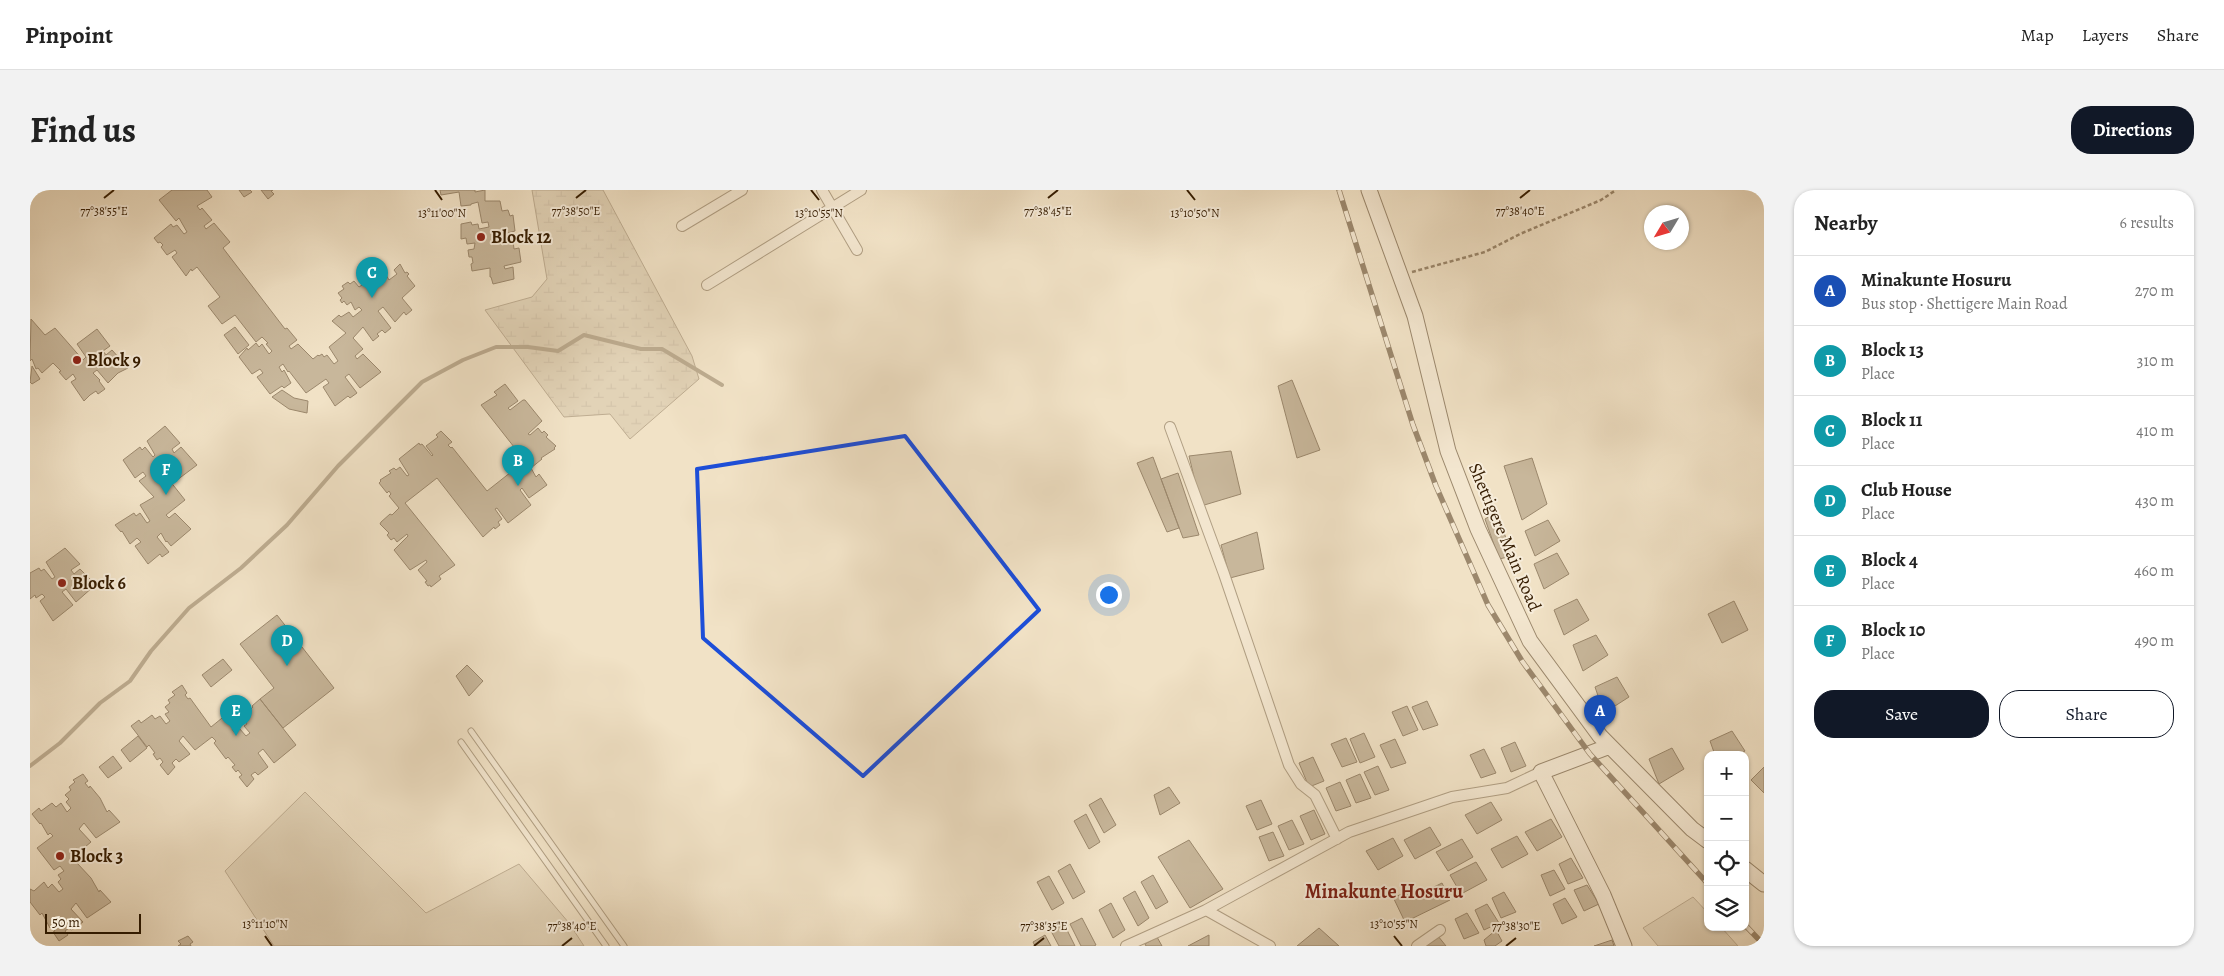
<!DOCTYPE html>
<html lang="en">
<head>
<meta charset="utf-8">
<style>
  :root { --surface:#fff; --page:#f2f2f2; --text:#222; --muted:#767676; --line:#e0e0e0; --accent:#111827 }
  body { margin:0; font-family:Alegreya,serif; background:var(--page); color:var(--text) }
  .controls { position:absolute; right:15px; bottom:15px; display:grid; overflow:hidden; border-radius:10px; box-shadow:0 1px 4px #0004 }
  .controls button { width:45px; height:45px; display:grid; place-items:center; padding:0; border:0; border-bottom:1px solid var(--line); background:var(--surface); color:var(--text); font:25px sans-serif }
  .compass { position:absolute; left:1614px; top:15px; width:45px; height:45px; border-radius:50%; background:var(--surface); box-shadow:0 1px 4px #0004; rotate:232deg }
  .scale { position:absolute; left:15px; bottom:12px; width:96px; box-sizing:border-box; padding-left:5px; border:2px solid #351c00; border-top:0; font-size:14px; line-height:18px; white-space:nowrap; color:#351c00; -webkit-text-stroke:4px #f6ecda; paint-order:stroke }
  .you { position:absolute; left:1078px; top:404px; width:18px; height:18px; margin:-12px; border:4px solid #fff; border-radius:50%; background:#1a73e8; box-shadow:0 0 0 8px #1a73e833 }
  .badge { display:grid; place-items:center; width:32px; height:32px; border-radius:50%; background:var(--accent); color:#fff; font-size:16px; font-weight:700 }
  .pin { position:absolute; translate:-50% -41px; filter:drop-shadow(0 1px 2px #0008) }
  .pin::after { content:''; position:absolute; top:26px; width:18px; height:15px; background:inherit; clip-path:polygon(0 0,100% 0,50% 100%) }
  .list { margin:0; padding:0; list-style:none }
  h2 { display:flex; justify-content:space-between; align-items:center; height:65px; margin:0; padding:0 20px; font-size:21px }
  h2 small { font-size:16px; font-weight:400; color:var(--muted) }
  .list li { display:grid; grid-template-columns:32px 1fr auto; gap:15px; align-items:center; box-sizing:border-box; height:70px; padding:0 20px; border-top:1px solid var(--line) }
  .list b { display:block; font-size:19px; white-space:nowrap }
  .list p { margin:0; font-size:16px; white-space:nowrap; color:var(--muted) }
  .list em { font-size:16px; font-style:normal; color:var(--muted) }
  .actions { display:flex; gap:10px; padding:15px 20px }
  .actions a { flex:1; padding:11px 0; border:1px solid var(--accent); border-radius:20px; text-align:center; font-size:18px; color:var(--accent) }
  .actions .main { background:var(--accent); color:#fff }
  .icon { flex:none; width:28px; height:28px; fill:none; stroke:currentColor; stroke-width:2; stroke-linecap:round; stroke-linejoin:round }
  .map { position:relative; flex:none; width:1734px; height:756px; overflow:hidden; border-radius:20px }
  header { display:flex; align-items:center; gap:30px; box-sizing:border-box; height:70px; padding:0 25px; background:var(--surface); border-bottom:1px solid var(--line) }
  header strong { font-size:24px }
  nav { display:flex; gap:28px; margin-inline-start:auto; font-size:18px }
  .intro { display:flex; align-items:center; justify-content:space-between; box-sizing:border-box; height:120px; padding:0 30px }
  h1 { margin:0; font-size:35px }
  .button { padding:12px 22px; border-radius:20px; background:var(--accent); color:#fff; font-size:18px; font-weight:700 }
  main { display:flex; gap:30px; padding:0 30px }
  aside { flex:1; background:var(--surface); border-radius:20px; box-shadow:0 1px 4px #0004 }
  .map>svg:first-child { display:block }
  .grass { fill:#d1c0a4; stroke:#836e52 }
  .wetland { fill:url(#wetland-marsh); stroke:#836e52 }
  .lines { fill:none; stroke-linecap:round; stroke-linejoin:round }
  .stream { stroke:#7f6b4f; stroke-width:4 }
  .building { fill:#978367; stroke:#351c00 }
  .lane-casing { stroke:#644e32; stroke-width:7 }
  .street-casing { stroke:#644e32; stroke-width:12 }
  .secondary-casing { stroke:#351c00; stroke-width:17 }
  .path { stroke:#351c00; stroke-width:2.5; stroke-dasharray:4 2.5; stroke-linecap:butt }
  .lane { stroke:#f6ecda; stroke-width:5 }
  .street { stroke:#f6ecda; stroke-width:10 }
  .secondary { stroke:#f6ecda; stroke-width:15 }
  .rail-casing { stroke:#351c00; stroke-width:5.5 }
  .rail { stroke:#f6ecda; stroke-width:4; stroke-dasharray:11; stroke-linecap:butt }
  .marked { fill:none; stroke:#1d4ed8; stroke-width:4; stroke-linejoin:round }
  .ticks { fill:none; stroke:#351c00; stroke-width:2 }
  .poi-dot { fill:#8f2418; stroke:#f6ecda; stroke-width:2 }
  .labels { text-anchor:middle; dominant-baseline:central; stroke-width:4; stroke-linejoin:round; paint-order:stroke }
  .poi-label { font-size:18px; font-weight:bold; fill:#351c00; stroke:#f6ecda; text-anchor:start }
  .street-label { font-size:18px; fill:#351c00; stroke:#f6ecda }
  .quarter-label { font-size:20px; font-weight:bold; fill:#7a1f14; stroke:#f6ecda }
  .ticks-label { font-size:12px; text-anchor:middle; fill:#351c00; stroke:#f6ecda; stroke-width:4; stroke-linejoin:round; paint-order:stroke }
</style>
</head>
<body>
<header>
<strong>Pinpoint</strong>
<nav><a>Map</a><a>Layers</a><a>Share</a></nav>
</header>
<div class="intro"><h1>Find us</h1><a class="button">Directions</a></div>
<main>
<div class="map">
<svg width="1734" height="756" viewBox="0 0 1734 756">
  <defs>
    <pattern id="wetland-marsh" width="20" height="14" patternUnits="userSpaceOnUse" patternTransform="scale(1.25)"><rect width="20" height="14" fill="#d1c0a4"/><path d="M1 5h8M5 5V1M11 12h8M15 12V8" fill="none" stroke="#b4a48b"/></pattern>
  </defs>
  <rect width="100%" height="100%" fill="#f1e2c6"/>
  <filter id="stains"><feTurbulence type="fractalNoise" baseFrequency=".004" numOctaves="4"/><feColorMatrix values="0 0 0 0 .2 0 0 0 0 .09 0 0 0 0 .02 0 0 0 .5 -.17"/></filter>
  <radialGradient id="worn" r=".72"><stop offset=".6" stop-color="#630" stop-opacity="0"/><stop offset="1" stop-color="#630" stop-opacity=".3"/></radialGradient>
  <path class="grass" d="M275,602L396,723L489,674L539,733L554,756H244L195,681Z
    M1663,707L1678,723V737H1691L1708,756H1628L1613,738Z"/>
  <path class="wetland" d="M502,0H573L662,166L669,189L600,249L580,224L534,227L455,120L502,107L517,89Z"/>
  <g class="lines">
    <path class="stream" d="M0,576L30,553L70,513L100,491L121,461L159,418L211,378L257,335L308,276L392,192L433,170L466,157H498L528,161L554,145L611,159H632L692,195"/>
  </g>
  <path class="building" d="M142,0H177L182,7L167,16L170,20L172,18L182,30L174,36L176,39L184,33L200,52L193,58L255,139L257,138L267,150L259,156L261,159L268,154L283,169L288,165L289,166L292,164L294,167L297,165L304,174L308,171L299,157L316,143L302,131L309,125L311,127L319,122L323,127L332,120L329,117L325,120L321,112L317,115L314,111L312,113L310,110L312,108L308,103L314,99L312,96L318,92L320,94L324,91L329,97L335,93L330,87L335,83L338,86L351,76L359,90L367,84L364,80L370,74L375,83L377,82L379,84L377,86L385,96L372,108L382,120L376,125L374,122L365,132L353,117L348,121L361,138L355,143L352,140L347,144L349,146L343,151L333,137L323,148L333,159L325,166L327,169L333,164L351,182L330,198L319,184L315,187L327,203L320,208L318,206L305,216L293,197L299,193L296,189L276,203L259,181L258,182L253,174L249,177L252,182L254,180L261,193L254,198L252,196L240,204L227,187L233,183L230,179L222,184L209,167L217,158L218,160L226,153L229,157L232,154L239,164L242,161L236,154L238,153L232,147L226,152L205,125L192,134L178,116L190,107L167,77L162,81L161,79L156,86L142,67L147,63L145,60L137,65L131,57L133,55L130,52L128,53L124,48L141,34L143,37L147,35L154,44L157,42L149,28L146,31L129,10Z
    M209,0H220L222,2L214,7Z
    M231,0H243L241,1L244,4L238,9Z
    M410,0H445V2L455,0V11H470L472,21L478,20L480,26L483,25L485,41L471,45L472,54L483,51L484,59L489,58L491,72L474,76L475,79L483,77L484,89L463,94L461,87H460V78L442,81L441,74L443,73L442,67H439L438,60L444,59L445,53L437,54L436,48L431,49V34L441,32L442,35L448,34L449,39L459,37L458,32L452,33L448,12L441,14V15L431,16L429,2L411,5Z
    M1,129L15,145L25,138L53,170L56,167L47,154L67,139L80,156L73,161L76,165L82,160L98,178L88,183L78,193L67,180L63,183L70,190L69,191L75,199L68,204L66,201L60,205L54,211L41,192L46,189L43,184L36,190L29,182L31,181L23,173L12,183L8,178L6,179L2,169L0,171Z
    M205,137L219,155L208,164L194,145Z
    M2,176L10,189L2,194L0,192Z
    M1262,190L1290,260L1267,268L1248,196Z
    M475,194L488,211L478,218L480,220L493,210H495L512,231L498,244L500,245L508,238L512,243L514,241L518,245L516,247L526,256L524,258L525,259L511,268L512,269L501,278L506,287L509,284L517,295L499,308L492,298L490,300L501,315L478,333L467,318L465,319L472,329L468,332L470,335L465,339L464,337L453,347L407,288L375,313L425,375L409,386L411,389L401,397L400,395L398,396L395,392L397,391L388,380L397,372L396,370L380,380L364,360L378,346L377,344L367,352L364,348L361,350L357,345L359,343L350,334L351,332L360,324L362,325L369,318L359,306L361,304L359,301L357,303L349,293L351,291L350,290L361,283L359,281L364,278L366,280L370,277L377,286L379,285L369,269L389,253L390,255L392,254L402,266L403,265L396,256L408,247L406,245L411,241L422,252L418,255L421,258L422,257L457,301L495,271L451,215L467,205L464,202Z
    M252,200L264,208L278,211L277,223L259,219L242,207Z
    M135,236L150,253L142,259L144,263L151,257L167,275L147,290L139,283L141,282L137,277L132,281L155,310L136,325L139,328L145,323L161,339L141,356L137,351L136,352L131,343L127,347L139,362L132,367L130,364L118,374L105,356L111,352L107,348L100,354L92,341L91,342L85,335L104,323L106,326L110,323L117,333L120,331L110,315L124,307L109,291L116,286L113,282L105,288L93,270L110,257L112,260L115,257L123,267L125,265L117,251Z
    M1201,261L1211,304L1171,316L1159,266Z
    M1123,267L1149,338L1137,342L1107,273Z
    M1502,268L1517,314L1492,330L1474,276Z
    M1148,283L1169,345L1153,348L1131,289Z
    M1467,322L1482,366L1469,369L1455,329Z
    M1518,330L1530,351L1505,366L1495,341Z
    M1227,342L1234,379L1200,388L1191,355Z
    M35,358L50,374L41,380L44,384L50,379L67,396L64,398L63,397L46,412L36,399L32,402L43,415L23,431L10,411L15,407L12,404L6,408L5,405L0,409V383L9,378L11,381L14,379L22,389L25,387L16,372Z
    M1527,363L1539,384L1514,399L1504,374Z
    M1547,409L1559,430L1534,445L1524,420Z
    M1704,411L1718,440L1692,453L1678,424Z
    M247,425L304,498L253,538L230,509L244,498L210,454Z
    M1566,445L1578,465L1553,481L1543,455Z
    M193,469L202,480L181,497L172,485Z
    M437,475L453,491L439,506L426,486Z
    M1587,487L1599,507L1574,523L1565,497Z
    M152,495L157,503L155,505L158,509L160,508L181,537L197,524L207,536L202,539L204,542L209,538L216,546L220,543L214,536L217,534L214,529L220,524L218,522L223,517L222,516L230,509L266,555L244,573L233,559L228,563L238,577L228,585L225,582L221,585L224,589L217,597L209,587L212,585L208,580L206,582L202,577L205,575L198,567L196,569L184,553L186,551L182,547L165,560L153,546L149,551L160,564L149,572L146,569L142,573L145,577L138,585L130,575L133,572L130,568L127,570L123,564L125,563L119,555L117,557L101,536L109,530L111,533L122,525L125,529L130,526L136,534L140,531L135,524L139,522L135,517L140,513L138,510L145,505L142,502Z
    M1397,511L1408,535L1393,540L1382,517Z
    M1377,516L1388,540L1373,546L1362,522Z
    M1702,541L1715,561L1709,565H1685L1680,551Z
    M1334,543L1345,567L1330,573L1320,549Z
    M108,546L117,558L100,572L91,560Z
    M1316,548L1327,572L1312,577L1301,554Z
    M1365,549L1376,573L1361,578L1350,555Z
    M1485,552L1496,576L1481,582L1471,558Z
    M1642,558L1654,579L1629,594L1619,569Z
    M1454,559L1466,583L1451,588L1440,565Z
    M83,566L92,578L78,588L69,577Z
    M1283,567L1294,591L1279,597L1269,573Z
    M1348,576L1359,600L1345,605L1334,582Z
    M1734,577V603L1721,590Z
    M53,584L58,591L55,593L59,598L60,596L70,608L77,622L79,620L90,632L66,648L54,633L49,639L61,652L55,657L49,660L47,658L43,661L50,670L47,673L61,688L69,702L70,700L81,712L57,728L46,713L41,719L53,732L46,737L41,740L39,738L35,741L38,745L29,751L23,742L25,741L22,736L20,738L12,723L10,725L0,712V699L4,701L14,692L18,698L22,694L29,702L33,699L28,692L31,689L28,685L34,681L30,676L24,680L7,658L23,646L20,643L18,645L11,633L10,634L2,624L9,618L11,621L22,613L26,617L31,613L37,622L41,618L36,612L39,609L35,605L41,600L39,597L45,592L43,590Z
    M1330,584L1341,608L1326,613L1316,590Z
    M1310,592L1321,616L1306,621L1296,598Z
    M1139,597L1150,613L1130,625L1124,605Z
    M1071,608L1086,635L1074,643L1059,615Z
    M1231,610L1242,634L1227,640L1216,616Z
    M1461,612L1472,630L1447,644L1435,625Z
    M1284,620L1295,644L1281,650L1270,626Z
    M1056,624L1070,652L1059,659L1044,631Z
    M1521,629L1532,647L1507,661L1495,642Z
    M1262,630L1274,654L1259,660L1248,636Z
    M1400,637L1411,655L1385,669L1374,650Z
    M1243,642L1254,666L1239,671L1229,647Z
    M1487,646L1498,664L1472,678L1461,659Z
    M1363,648L1373,666L1348,680L1336,661Z
    M1432,649L1443,667L1418,681L1406,662Z
    M1159,650L1193,699L1160,718L1128,667Z
    M1541,668L1553,688L1538,694L1529,674Z
    M1446,672L1457,690L1431,704L1420,685Z
    M1040,674L1055,702L1043,709L1028,681Z
    M1524,680L1535,699L1520,706L1511,685Z
    M1123,685L1138,712L1126,719L1111,692Z
    M1019,686L1034,713L1022,720L1007,692Z
    M1412,693L1420,710L1375,732L1363,707L1384,701L1392,703Z
    M1557,695L1569,714L1554,721L1544,700Z
    M1105,701L1119,728L1108,736L1093,708Z
    M1474,702L1486,722L1471,728L1462,708Z
    M1535,708L1547,727L1532,734L1523,714Z
    M1081,713L1095,740L1083,748L1069,720Z
    M1457,714L1469,733L1454,740L1445,720Z
    M1437,723L1449,743L1434,749L1425,729Z
    M1052,728L1066,755L1064,756H1051L1040,734Z
    M1034,734L1045,756H1029L1021,741Z
    M1289,738L1309,756H1267Z
    M1466,740L1472,751L1465,756H1456L1454,750Z
    M1015,745L1021,756H1005L1003,752Z
    M1179,745V756H1158Z
    M158,746L163,752L160,754L161,756H148L151,754L148,751Z
    M1408,746L1416,756H1392Z
    M1127,747L1132,756H1116L1115,754Z
    M1582,750L1584,756H1564Z"/>
  <g class="lines">
    <g class="lane-casing">
      <path id="lane" d="M441,541L594,756
        M431,552L576,756"/>
    </g>
    <g class="street-casing">
      <path id="street" d="M792,0L827,60
        M652,36L712,0
        M677,95L831,0
        M1140,237L1194,384L1259,575L1271,594L1285,605L1307,649
        M1176,720L1319,642L1422,607L1477,598L1511,582
        M1096,756L1176,720L1240,756
        M1387,756L1410,740"/>
    </g>
    <g class="secondary-casing">
      <path id="secondary" d="M1339,0L1385,126L1418,261L1448,339L1500,451L1570,546L1662,639L1678,651
        M1580,556L1511,582L1573,705L1594,756
        M1715,679L1734,694"/>
    </g>
    <path class="path" d="M1382,82L1455,62L1490,44L1571,10L1586,0"/>
    <use href="#lane" class="lane"/>
    <use href="#street" class="street"/>
    <use href="#secondary" class="secondary"/>
    <g class="rail-casing">
      <path id="rail" d="M1309,0L1383,235L1406,296L1458,415L1492,471L1560,564L1678,694
        M1715,735L1734,755"/>
    </g>
    <use href="#rail" class="rail"/>
  </g>
  <path d="M0 0H1734V756H0ZM875,246L1009,420L833,586L673,448L667,279Z" fill="#f1e2c6" fill-opacity=".55" fill-rule="evenodd"/>
  <path class="marked" d="M875,246L1009,420L833,586L673,448L667,279Z"/>
  <path class="ticks" d="M405,0L412,10M781,0L789,10M1157,0L1165,10M74,8L84,0M546,8L556,0M1018,8L1028,0M1490,8L1500,0M235,746L242,756M1364,746L1372,756M532,756L542,748M1004,756L1014,748M1476,756L1486,748"/>
  <g class="poi-dot">
    <circle cx="451" cy="47" r="5"/>
    <circle cx="47" cy="170" r="5"/>
    <circle cx="32" cy="393" r="5"/>
    <circle cx="30" cy="666" r="5"/>
  </g>
  <g class="labels">
    <g class="poi-label">
      <text x="461" y="47">Block 12</text>
      <text x="57" y="170">Block 9</text>
      <text x="42" y="393">Block 6</text>
      <text x="40" y="666">Block 3</text>
    </g>
    <g class="street-label">
      <text transform="translate(1475 347) rotate(67)">Shettigere Main Road</text>
    </g>
    <g class="quarter-label">
      <text x="1354" y="701">Minakunte Hosuru</text>
    </g>
  </g>
  <g class="ticks-label">
    <text x="74" y="25">77°38'55"E</text>
    <text x="546" y="25">77°38'50"E</text>
    <text x="1490" y="25">77°38'40"E</text>
    <text x="1018" y="25">77°38'45"E</text>
    <text x="412" y="27">13°11'00"N</text>
    <text x="789" y="27">13°10'55"N</text>
    <text x="1165" y="27">13°10'50"N</text>
    <text x="235" y="738">13°11'10"N</text>
    <text x="1364" y="738">13°10'55"N</text>
    <text x="542" y="740">77°38'40"E</text>
    <text x="1014" y="740">77°38'35"E</text>
    <text x="1486" y="740">77°38'30"E</text>
  </g>
  <rect width="100%" height="100%" filter="url(#stains)"/>
  <rect width="100%" height="100%" fill="url(#worn)"/>
</svg>
<div class="controls">
<button>+</button>
<button>−</button>
<button><svg class="icon" aria-label="locate" viewBox="0 0 24 24"><circle cx="12" cy="12" r="6"/><path d="M12 2v4M12 18v4M2 12h4M18 12h4"/></svg></button>
<button><svg class="icon" aria-label="layers" viewBox="0 0 24 24"><path d="M12 4l9 5-9 5-9-5zM3 14l9 5 9-5"/></svg></button>
</div>
<svg class="compass" viewBox="-18 -18 36 36"><path d="M0-13l5 13h-10z" fill="#e53935"/><path d="M0 13l5-13h-10z" fill="#767676"/></svg>
<div class="scale">50 m</div>
<div class="you"></div>
<div class="pin badge" style="left:1570px;top:546px;background:#1a4fb4">A</div>
<div class="pin badge" style="left:488px;top:296px;background:#0f9aa8">B</div>
<div class="pin badge" style="left:342px;top:108px;background:#0f9aa8">C</div>
<div class="pin badge" style="left:257px;top:476px;background:#0f9aa8">D</div>
<div class="pin badge" style="left:206px;top:546px;background:#0f9aa8">E</div>
<div class="pin badge" style="left:136px;top:305px;background:#0f9aa8">F</div>
</div>
<aside>
<h2>Nearby<small>6 results</small></h2>
<ul class="list">
<li><span class="badge" style="background:#1a4fb4">A</span><div><b>Minakunte Hosuru</b><p>Bus stop · Shettigere Main Road</p></div><em>270 m</em></li>
<li><span class="badge" style="background:#0f9aa8">B</span><div><b>Block 13</b><p>Place</p></div><em>310 m</em></li>
<li><span class="badge" style="background:#0f9aa8">C</span><div><b>Block 11</b><p>Place</p></div><em>410 m</em></li>
<li><span class="badge" style="background:#0f9aa8">D</span><div><b>Club House</b><p>Place</p></div><em>430 m</em></li>
<li><span class="badge" style="background:#0f9aa8">E</span><div><b>Block 4</b><p>Place</p></div><em>460 m</em></li>
<li><span class="badge" style="background:#0f9aa8">F</span><div><b>Block 10</b><p>Place</p></div><em>490 m</em></li>
</ul>
<div class="actions"><a class="main">Save</a><a>Share</a></div>
</aside>
</main>
</body>
</html>
